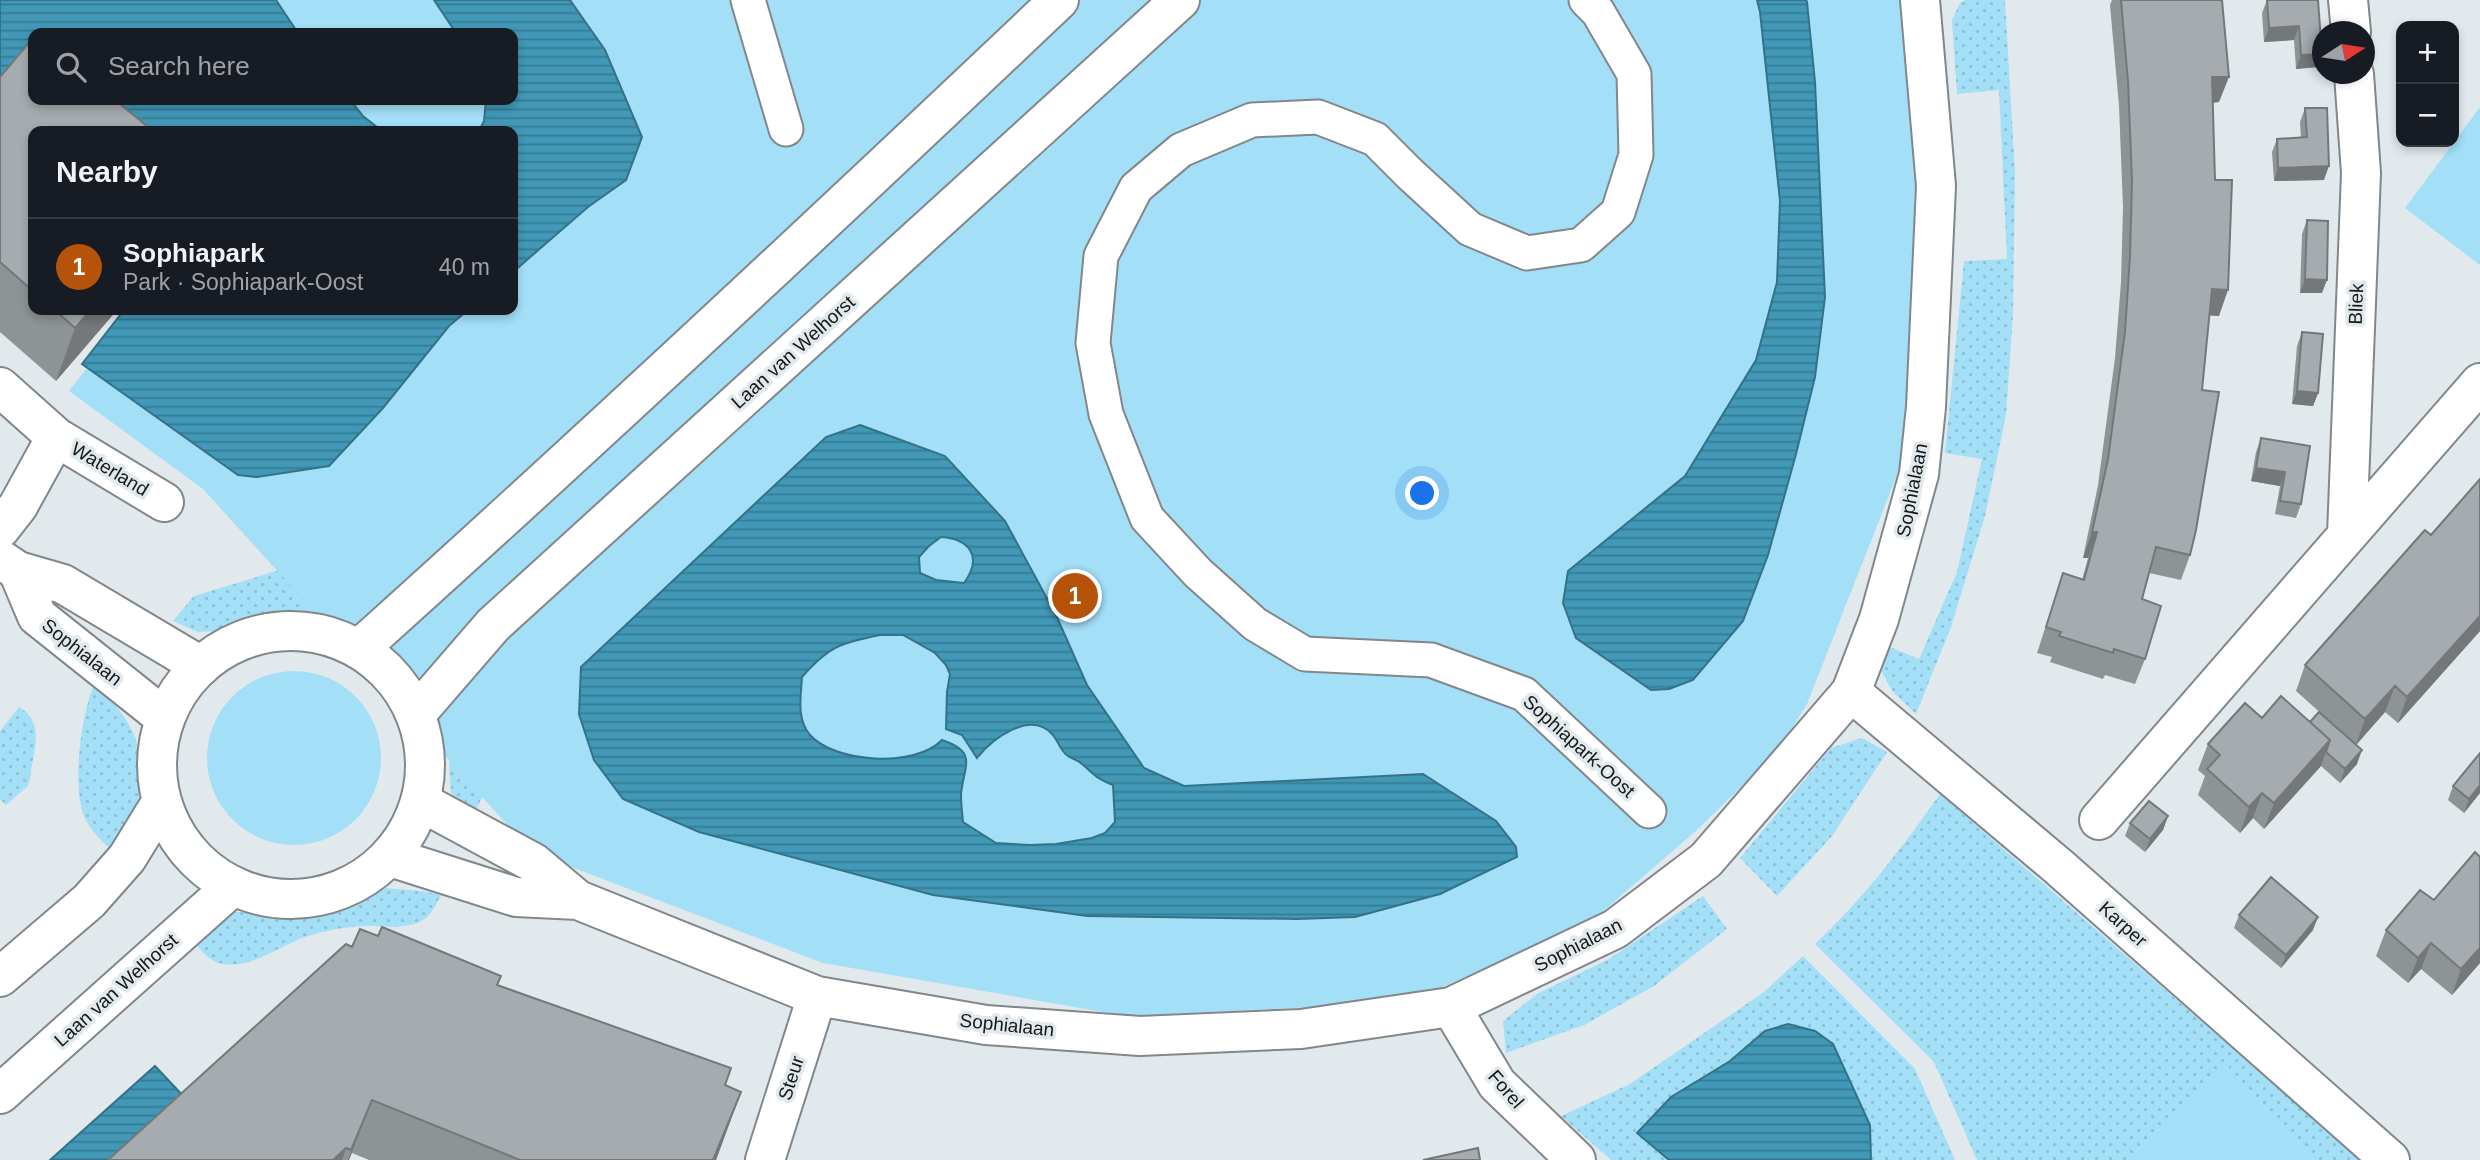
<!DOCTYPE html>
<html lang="en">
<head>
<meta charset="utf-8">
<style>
  :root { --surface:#171b24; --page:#20242c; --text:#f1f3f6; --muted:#9ea1a6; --line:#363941; --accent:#b45309 }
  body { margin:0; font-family:Arial,sans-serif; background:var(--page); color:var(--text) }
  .controls { position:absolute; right:21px; top:21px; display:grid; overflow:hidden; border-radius:14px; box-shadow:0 4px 10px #0003 }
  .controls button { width:63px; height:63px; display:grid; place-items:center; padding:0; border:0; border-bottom:2px solid var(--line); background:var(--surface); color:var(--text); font:35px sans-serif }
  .compass { position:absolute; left:2312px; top:21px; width:63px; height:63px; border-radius:50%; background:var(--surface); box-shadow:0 4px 10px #0003; rotate:78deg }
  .you { position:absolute; left:1423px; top:494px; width:24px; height:24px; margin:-18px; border:5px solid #fff; border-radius:50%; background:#1a73e8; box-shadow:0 0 0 10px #1a73e833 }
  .badge { display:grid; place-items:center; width:46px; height:46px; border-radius:50%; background:var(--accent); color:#fff; font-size:23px; font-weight:700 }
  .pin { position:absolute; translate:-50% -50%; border:4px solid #fff; box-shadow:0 2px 7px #0006 }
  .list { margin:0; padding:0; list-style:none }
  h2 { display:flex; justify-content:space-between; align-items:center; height:91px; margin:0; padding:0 28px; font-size:30px }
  h2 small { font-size:23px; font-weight:400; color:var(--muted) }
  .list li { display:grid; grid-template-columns:46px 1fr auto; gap:21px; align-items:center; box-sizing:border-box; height:98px; padding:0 28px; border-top:2px solid var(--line) }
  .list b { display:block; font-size:26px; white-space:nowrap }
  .list p { margin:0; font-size:23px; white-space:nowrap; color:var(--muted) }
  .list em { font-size:23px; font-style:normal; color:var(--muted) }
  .icon { flex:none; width:38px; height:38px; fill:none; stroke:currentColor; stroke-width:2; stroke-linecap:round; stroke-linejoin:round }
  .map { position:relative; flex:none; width:2480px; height:1160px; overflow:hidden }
  .search { position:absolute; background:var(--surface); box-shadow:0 4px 10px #0003; left:28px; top:28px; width:490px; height:77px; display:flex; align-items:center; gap:18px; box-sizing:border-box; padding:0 24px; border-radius:14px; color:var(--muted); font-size:26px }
  .panel { position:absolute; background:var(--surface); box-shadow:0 4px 10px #0003; left:28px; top:126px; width:490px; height:189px; border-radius:14px }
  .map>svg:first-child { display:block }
  .grass { fill:url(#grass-dots) }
  .green { fill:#a3dff7 }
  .water { fill:url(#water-rules); stroke:#347288; stroke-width:2; fill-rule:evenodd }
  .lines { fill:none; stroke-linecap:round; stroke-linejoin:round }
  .pedestrian-casing { stroke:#81878a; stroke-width:37 }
  .minor-casing { stroke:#81878a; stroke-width:42 }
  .tertiary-casing { stroke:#81878a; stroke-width:42 }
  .secondary-casing { stroke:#81878a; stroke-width:42 }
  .pedestrian { stroke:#fff; stroke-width:33 }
  .minor { stroke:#fff; stroke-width:38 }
  .tertiary { stroke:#fff; stroke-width:38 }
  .secondary { stroke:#fff; stroke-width:38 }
  .wall { fill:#8e9396 }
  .shaded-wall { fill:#74787a }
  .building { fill:#a5abae; stroke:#74787a; stroke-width:2 }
  .labels { text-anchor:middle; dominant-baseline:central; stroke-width:7; stroke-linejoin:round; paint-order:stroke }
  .street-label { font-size:19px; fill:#161819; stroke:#e2e9ec }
</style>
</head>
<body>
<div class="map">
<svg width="2480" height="1160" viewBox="0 0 2480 1160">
  <defs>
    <pattern id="grass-dots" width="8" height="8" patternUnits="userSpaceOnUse" patternTransform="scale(1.75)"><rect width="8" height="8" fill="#a3dff7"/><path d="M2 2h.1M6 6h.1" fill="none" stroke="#8cbfd3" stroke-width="1.8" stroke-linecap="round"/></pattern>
    <pattern id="water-rules" width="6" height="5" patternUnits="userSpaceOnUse" patternTransform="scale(1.75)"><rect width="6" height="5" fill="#4198b7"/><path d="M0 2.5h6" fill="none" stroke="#357b94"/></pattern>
  </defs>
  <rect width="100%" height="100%" fill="#e2e9ec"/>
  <path class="grass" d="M1965,0H2005L2015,173L2013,315L2006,415L1985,516L1951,627L1916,714L1893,692L1879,667L1885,645L1919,659L1957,572L1982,459L1945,453L1964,261L2007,259L1999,90L1957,94L1952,20L1960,3Z
    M316,559L325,613L288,611L216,631L198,632L173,621L194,596Z
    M94,685C133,716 152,757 136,807C130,822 120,837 112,851C103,842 93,833 87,822C70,794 81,714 94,685Z
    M19,707C46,723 33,751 30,778L28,786L6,805L0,799V731Z
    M452,737L497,766L474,814L451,793L449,761Z
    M1862,738L1887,752L1832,836L1777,896L1740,858L1831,748Z
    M1940,794L2361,1160H2314L2228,1067L2126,1160H1977L1934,1062L1815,944C1863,899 1902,848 1940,794Z
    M385,888L422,891L441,895C435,907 430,918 417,923C401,929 385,926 369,926C351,926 332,929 315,934C284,941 256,969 224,964C207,962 198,946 188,934L206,919L236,912H258L296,916L324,913L347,907Z
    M1703,896L1727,929L1654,986L1584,1025L1506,1053L1503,1021L1537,994L1609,959Z
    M1803,956L1915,1069L1955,1160H1871L1869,1125L1765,1031L1730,1061L1698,1079L1638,1133L1669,1160H1611L1561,1116L1630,1084L1764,992Z"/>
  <path class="green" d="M0,0H1900L1917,138L1906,452L1807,704L1778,751L1698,829L1593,920L1429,993L1313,1007L1126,1016L823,963L532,852L203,489L69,391L132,310H513V131H104L73,100H513V33H33Z
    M2480,107V265L2405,208Z
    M207 758a87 87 0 1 1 174 0a87 87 0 1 1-174 0Z
    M2228,1067L2314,1160H2126Z"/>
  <path class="water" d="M0,0H276L298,33H33V99L0,106Z
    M434,0H570L605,50L642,137L626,180L588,207L513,272V131H479L484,121L486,100H513V33H456Z
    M1757,0H1806L1807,2L1815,82L1825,297L1815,377L1796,454L1768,555L1743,621L1693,680L1669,689L1651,690L1576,638L1563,603L1568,571L1685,476L1756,360L1777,282L1780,201L1760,12Z
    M34,100H350L363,116L382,131H71Z
    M124,310H468L449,326L383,408L329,466L257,477L238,475L82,364Z
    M860,425L945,456L1005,521L1056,615L1087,685L1144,768L1184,786L1423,774L1496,821L1516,847L1517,857L1440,894L1355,917L1297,919L1087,916L933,895L699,832L623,799L594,760L579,714L581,667L826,437ZM941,537C970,539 983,557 964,583L936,580L920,573L919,557L929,546ZM880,635H903L935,653L946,665L950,674L947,692L946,729L962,735L977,758C992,739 1030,710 1052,734C1058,740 1060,751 1068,756C1072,759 1078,760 1082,764C1096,776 1094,777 1113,785L1115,822L1105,833L1092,838L1056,844L1029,845L996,843L963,822C962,813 961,803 961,794C964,765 978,752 942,740C915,768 835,763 810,735C796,718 801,696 802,677C829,646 841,643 880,635Z
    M1788,1024L1815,1031L1833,1044L1870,1125L1871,1160H1669L1637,1133L1671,1097L1730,1061L1765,1031Z
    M155,1066L187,1100L124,1160H50Z"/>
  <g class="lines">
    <g class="pedestrian-casing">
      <path id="pedestrian" d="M748,0L786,129
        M1586,0L1598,12L1634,74L1636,155L1618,212L1581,245L1527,253L1470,229L1410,174L1375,139L1318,117L1252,120L1181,150L1136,188L1101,256L1093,343L1106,414L1147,518L1198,573L1255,624L1305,654L1431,660L1524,694L1649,811"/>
    </g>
    <g class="minor-casing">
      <path id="minor" d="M2348,0L2351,32
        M0,387L56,437L164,502
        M0,529L18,506L56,437
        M2347,535L2361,173L2354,74
        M1851,692L2059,867L2390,1160
        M421,802L534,863L578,900L817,996L986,1025L1140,1036L1301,1029L1451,1007L1615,929L1706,860L1851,692L1879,619L1919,474L1926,407L1936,186L1920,0
        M2099,820L2480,383
        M390,857L516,897L578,900
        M1451,1007L1497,1084L1576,1160
        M765,1160L817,996"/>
    </g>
    <g class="tertiary-casing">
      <path id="tertiary" d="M0,559L18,571L63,584L201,666
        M18,571L37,616L165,718"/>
    </g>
    <g class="secondary-casing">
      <path id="secondary" d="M157 765a134 134 0 1 1 268 0a134 134 0 1 1-268 0Z
        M359,649C596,436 828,219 1059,0
        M416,714L493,625L1180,0
        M0,977L89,901L127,858L162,801
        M0,1094L233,886"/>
    </g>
    <use href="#pedestrian" class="pedestrian"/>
    <use href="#minor" class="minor"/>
    <use href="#tertiary" class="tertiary"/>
    <use href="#secondary" class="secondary"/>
  </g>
  <path class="wall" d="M2112,0H2222L2219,102L2213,103L2219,316L2209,315L2202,390L2190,555L2181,580L2149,573L2142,599L2145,659L2135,684L2105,675L2103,679L2050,662L2052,657L2037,653L2063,573L2082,580L2088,558H2083L2098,485L2115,358L2121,282L2123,207L2119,106L2110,5Z
    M2267,0H2318V67L2296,69L2294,40L2264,42L2262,13Z
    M0,77L33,131V310H117L56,381L0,332Z
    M2305,108L2324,180L2274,181L2272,152L2277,139L2301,138L2300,122Z
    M2307,220L2322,293H2300L2302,234Z
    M2302,332L2318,393L2313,406L2292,404L2297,346Z
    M2261,438L2310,446L2301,504L2296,518L2275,514L2280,486L2251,481L2256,452Z
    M2480,479V631L2398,723L2385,712L2356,745L2357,764L2340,783L2321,766L2264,829L2253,818L2240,833L2198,795L2205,776L2198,770L2208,744L2262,718L2310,722L2342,732L2296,691L2305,665L2431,535Z
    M2453,786L2480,793L2464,813L2448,800Z
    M2168,816L2163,830L2145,852L2125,836L2130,823Z
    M2434,900L2480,963L2452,995L2421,969L2408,983L2376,956L2386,930Z
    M2239,915L2313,930L2281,968L2234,928Z
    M352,947L497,985L741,1092L716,1160H369L352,1153L349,1160H108Z"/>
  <path class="shaded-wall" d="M2299,26L2294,40L2264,42L2269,28Z
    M2322,54L2318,67L2296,69L2301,55Z
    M2212,77H2229L2219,102L2203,103Z
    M2329,166L2324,180L2274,181L2278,168Z
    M2305,279L2327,280L2322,293H2300Z
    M2212,289L2228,290L2219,316L2203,315Z
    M91,310H117L56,381L75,328Z
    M2297,391L2318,393L2313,406L2292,404Z
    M2256,468L2285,472L2280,486L2251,481Z
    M2092,532H2097L2088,558H2083Z
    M2480,616V631L2398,723L2407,697Z
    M2395,686L2385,712L2356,745L2365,719Z
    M2330,740L2321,766L2264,829L2274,803Z
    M2362,750L2357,764L2340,783L2345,769Z
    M2480,785V793L2464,813L2469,799Z
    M2262,793L2253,818L2240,833L2249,807Z
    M2168,816L2163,830L2145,852L2150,839Z
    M2318,917L2313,930L2281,968L2286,955Z
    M2431,943L2421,969L2408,983L2418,958Z
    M2480,948V963L2452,995L2461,969Z
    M741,1092L716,1160H713Z
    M372,1100L349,1160H348Z
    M346,1148L342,1160H333Z"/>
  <path class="building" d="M2121,0H2222L2229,77H2212L2215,180H2232L2228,290L2212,289L2202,390L2219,392L2196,530L2190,555L2156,547L2142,599L2161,606L2145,659L2114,649L2113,653L2059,636L2061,632L2046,627L2063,573L2084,580L2097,532H2092L2108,459L2125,332L2130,256L2132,181L2128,81Z
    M2267,0H2318L2322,54L2301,55L2299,26L2269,28Z
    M33,38V100H115L153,131H33V291L0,262V77Z
    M2305,108H2327L2329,166L2278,168L2277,139L2307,137Z
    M2307,220L2328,221L2327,280L2305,279Z
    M55,310H91L75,328Z
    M2302,332L2323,334L2318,393L2297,391Z
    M2261,438L2310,446L2301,504L2280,501L2285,472L2256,468Z
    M2480,479V616L2407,697L2395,686L2365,719L2305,665L2424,531L2425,530L2431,535Z
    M2281,696L2330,740L2274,803L2262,793L2249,807L2207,769L2220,755L2208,744L2245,703L2262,718Z
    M2319,712L2362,750L2345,769L2326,752L2330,740L2310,722Z
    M2480,753V785L2469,799L2453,786Z
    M2149,801L2168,816L2150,839L2130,823Z
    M2475,852L2480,857V948L2461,969L2431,943L2418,958L2386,930L2420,890L2434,900Z
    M2271,877L2318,917L2286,955L2239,915Z
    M382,927L501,976L497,985L731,1068L725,1085L741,1092L713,1160H520L372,1100L351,1150L346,1148L333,1160H108L346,944L352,947L360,929L378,936Z
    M1478,1148L1480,1160H1423Z"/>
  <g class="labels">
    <g class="street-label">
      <text transform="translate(2356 304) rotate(-88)">Bliek</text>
      <text transform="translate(793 352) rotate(-42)">Laan van Welhorst</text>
      <text transform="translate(110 469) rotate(31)">Waterland</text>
      <text transform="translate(1912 490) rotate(-79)">Sophialaan</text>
      <text transform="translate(82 652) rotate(38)">Sophialaan</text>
      <text transform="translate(1579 746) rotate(42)">Sophiapark-Oost</text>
      <text transform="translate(2123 924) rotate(42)">Karper</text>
      <text transform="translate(1578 945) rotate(-27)">Sophialaan</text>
      <text transform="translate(116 990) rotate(-42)">Laan van Welhorst</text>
      <text transform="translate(1007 1025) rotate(6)">Sophialaan</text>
      <text transform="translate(791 1078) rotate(-72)">Steur</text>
      <text transform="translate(1506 1089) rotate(49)">Forel</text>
    </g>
  </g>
</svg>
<div class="controls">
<button>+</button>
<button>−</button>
</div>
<svg class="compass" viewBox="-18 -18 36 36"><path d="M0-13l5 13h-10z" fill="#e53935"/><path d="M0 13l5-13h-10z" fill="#9ea1a6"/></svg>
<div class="you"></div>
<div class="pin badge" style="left:1075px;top:596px">1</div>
<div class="search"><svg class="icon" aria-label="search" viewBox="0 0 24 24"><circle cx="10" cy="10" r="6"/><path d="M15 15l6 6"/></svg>Search here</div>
<section class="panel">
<h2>Nearby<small></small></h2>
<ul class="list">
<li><span class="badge">1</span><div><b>Sophiapark</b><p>Park · Sophiapark-Oost</p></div><em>40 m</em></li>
</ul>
</section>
</div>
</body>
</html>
